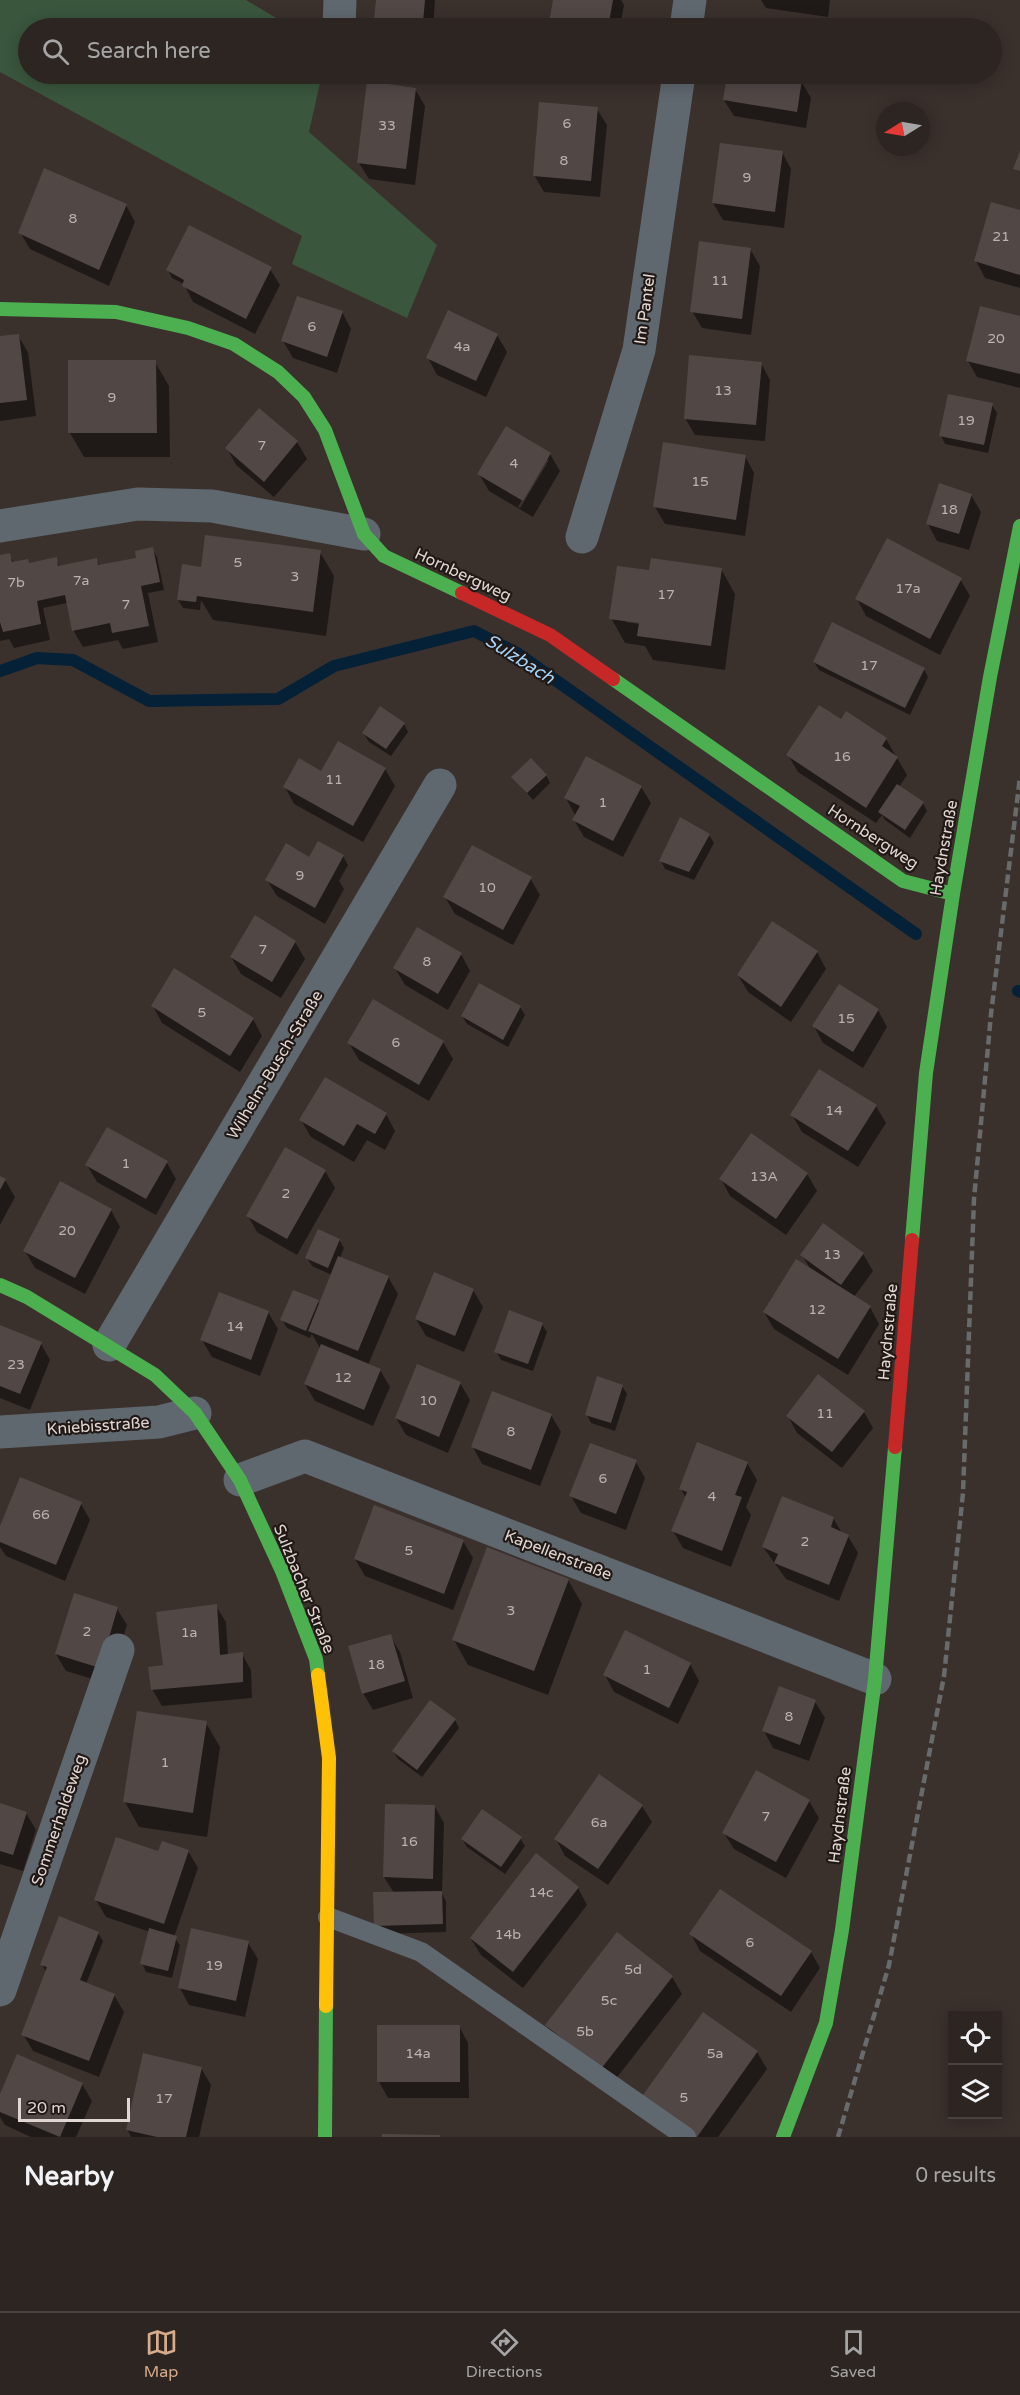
<!DOCTYPE html>
<html lang="en">
<head>
<meta charset="utf-8">
<style>
  :root { --surface:#2c2522; --page:#38312f; --text:#f1f3f6; --muted:#a6a5a5; --line:#484240; --accent:#d6ab8b }
  body { margin:0; font-family:"Varela Round",sans-serif; background:var(--page); color:var(--text) }
  .controls { position:absolute; right:18px; bottom:18px; display:grid; overflow:hidden; border-radius:0px; box-shadow:0 3px 15px #0003 }
  .controls button { width:54px; height:54px; display:grid; place-items:center; padding:0; border:0; border-bottom:2px solid var(--line); background:var(--surface); color:var(--text); font:30px sans-serif }
  .compass { position:absolute; left:876px; top:102px; width:54px; height:54px; border-radius:50%; background:var(--surface); box-shadow:0 3px 15px #0003; rotate:259deg }
  .scale { position:absolute; left:18px; bottom:15px; width:112px; box-sizing:border-box; padding-left:6px; border:3px solid #e1d6d1; border-top:0; font-size:16px; line-height:21px; white-space:nowrap; color:#e1d6d1; -webkit-text-stroke:4px #211916; paint-order:stroke }
  .list { margin:0; padding:0; list-style:none }
  h2 { display:flex; justify-content:space-between; align-items:center; height:78px; margin:0; padding:0 24px; font-size:26px }
  h2 small { font-size:20px; font-weight:400; color:var(--muted) }
  .icon { flex:none; width:33px; height:33px; fill:none; stroke:currentColor; stroke-width:2; stroke-linecap:round; stroke-linejoin:round }
  .map { position:relative; flex:none; width:1020px; height:2137px; overflow:hidden }
  .search { position:absolute; background:var(--surface); box-shadow:0 3px 15px #0003; left:18px; right:18px; top:18px; height:66px; display:flex; align-items:center; gap:15px; box-sizing:border-box; padding:0 21px; border-radius:33px; color:var(--muted); font-size:22px }
  .sheet { height:174px; background:var(--surface) }
  nav { display:flex; justify-content:space-around; align-items:center; box-sizing:border-box; height:84px; border-top:2px solid var(--line); background:var(--surface); font-size:16px; color:var(--muted) }
  nav a { display:grid; justify-items:center; gap:3px }
  nav .on { color:var(--accent) }
  .map>svg:first-child { display:block }
  .green { fill:#3a563d }
  .shadow { fill:#0007; fill-rule:evenodd }
  .lines { fill:none; stroke-linecap:round; stroke-linejoin:round }
  .stream { stroke:#052137; stroke-width:12 }
  .building { fill:#514846 }
  .lane { stroke:#5f686e; stroke-width:20 }
  .street { stroke:#5f686e; stroke-width:33 }
  .fast { stroke:#4caf50; stroke-width:14 }
  .slow { stroke:#ffc107; stroke-width:14 }
  .jam { stroke:#c62828; stroke-width:14 }
  .rail { stroke:#686a6c; stroke-width:4.5; stroke-dasharray:9 4.5; stroke-linecap:butt }
  .labels { text-anchor:middle; dominant-baseline:central; stroke-width:4.5; stroke-linejoin:round; paint-order:stroke }
  .number-label { font-size:14px; fill:#bdb2ae }
  .street-label { font-size:16px; fill:#e1d6d1; stroke:#211916 }
  .water-label { font-size:18px; font-style:italic; fill:#a6d4fb; stroke:#211916 }
</style>
</head>
<body>
<div class="map">
<svg width="1020" height="2137" viewBox="0 0 1020 2137">
  <rect width="100%" height="100%" fill="#3a312d"/>
  <path class="green" d="M0,0H246L293,28H28V74H322L309,132L437,245L407,318L292,264L302,236L0,72Z"/>
  <path class="shadow" d="M377,0H435L433,28H382L376,18Z
    M555,0H621L624,5L620,28H549Z
    M761,0H830L828,17L766,8Z
    M728,74H796L795,80L801,81L811,98L806,128L734,116L724,100Z
    M415,89L425,106L415,185L369,179L359,163Z
    M597,109L607,125L600,197L544,192L534,175Z
    M721,144L782,152L791,169L784,228L723,220L713,203Z
    M126,205L135,222L109,286L30,249L20,232Z
    M1020,212V288L985,278L976,261Z
    M750,249L760,266L751,335L702,328L692,311Z
    M270,269L280,285L255,334L193,302L184,284L172,278L168,270Z
    M342,312L351,329L337,373L293,358L283,341Z
    M1020,317V388L977,377L968,361Z
    M497,335L507,352L486,397L437,375L428,358Z
    M18,336L28,352L36,416L0,421V338Z
    M155,362L169,386L170,457H84L70,433Z
    M761,363L770,380L765,441L695,435L685,418Z
    M992,405L997,413L988,453L945,444L941,436Z
    M259,410L297,442L307,459L274,497L236,465L227,448Z
    M550,454L560,471L533,517L489,491L479,474ZM545,460H549L520,508L518,507Z
    M745,456L754,473L745,536L665,524L655,507Z
    M971,495L981,512L969,550L937,541L928,524Z
    M152,549L157,557L164,590L148,593L158,642L123,649L118,640L83,647L73,630L67,603L43,608L50,640L14,648L9,639L0,641V556L9,555L14,563L30,565L56,559L60,567L96,559L100,566L138,559Z
    M320,552L334,576L326,636L213,620L201,600L200,610L183,608L178,600L200,569Z
    M721,569L735,594L725,670L653,660L645,646L625,643L611,618L650,572ZM626,619L647,622V625L626,622Z
    M960,579L970,596L940,655L866,616L857,599Z
    M814,662L924,669L928,677L910,715L819,670Z
    M842,721L886,739L897,758L907,775L899,787L923,803L927,811L910,838L885,820L882,815L876,823L798,772L788,755Z
    M404,724L408,732L391,756L369,742L364,734Z
    M385,769L395,786L363,842L294,804L285,787L322,773Z
    M546,775L550,783L533,800L513,777Z
    M641,787L651,803L623,857L584,837L574,820L575,815L566,798Z
    M709,835L714,843L694,880L665,869L661,861Z
    M343,856L348,865L339,881L344,889L325,924L277,896L267,880L313,861Z
    M530,878L540,895L513,945L455,914L445,897Z
    M295,942L305,959L281,998L241,974L231,957Z
    M817,952L826,969L791,1022L748,992L738,975Z
    M461,954L470,971L448,1010L405,985L395,968Z
    M153,1006L253,1019L262,1036L240,1072L162,1023Z
    M520,1007L525,1015L508,1047L467,1024L462,1016Z
    M878,1010L887,1027L863,1068L823,1043L814,1026Z
    M443,1042L453,1059L429,1101L359,1060L349,1043Z
    M876,1106L886,1123L858,1167L802,1132L792,1115Z
    M386,1114L395,1131L385,1150L367,1140L354,1162L311,1137L301,1120Z
    M752,1135L807,1174L817,1191L786,1235L730,1196L721,1179Z
    M167,1163L176,1179L156,1215L97,1182L87,1165Z
    M325,1171L335,1188L297,1255L257,1232L248,1216Z
    M0,1177L5,1180L15,1197L0,1225Z
    M111,1210L120,1227L85,1294L35,1268L25,1251Z
    M339,1240L344,1248L340,1258L388,1277L398,1294L368,1365L380,1370L390,1387L373,1426L315,1401L305,1384L320,1348L312,1334L310,1338L287,1328L282,1320L318,1302L320,1305L332,1275L312,1266L307,1258Z
    M863,1254L873,1271L854,1297L870,1307L879,1324L848,1375L774,1329L764,1312L811,1270L802,1255Z
    M473,1290L483,1307L464,1352L426,1336L416,1319Z
    M268,1312L278,1329L260,1376L212,1357L202,1340Z
    M542,1324L547,1332L533,1371L501,1360L496,1351Z
    M0,1327L41,1344L50,1360L30,1410L0,1398Z
    M460,1383L470,1400L448,1453L406,1435L396,1418Z
    M622,1386L627,1394L615,1431L591,1423L587,1415Z
    M864,1412L873,1428L842,1468L797,1433L788,1416Z
    M551,1415L561,1432L540,1486L482,1464L473,1447Z
    M636,1462L645,1478L626,1530L581,1513L571,1496Z
    M747,1463L757,1480L746,1507L751,1515L731,1567L683,1548L673,1531L686,1498L681,1489Z
    M81,1504L90,1520L65,1581L6,1556L0,1547V1530Z
    M833,1518L842,1533L848,1536L858,1553L839,1601L786,1579L763,1547Z
    M463,1541L473,1558L453,1610L365,1576L355,1559Z
    M568,1580L582,1604L548,1695L468,1665L454,1640Z
    M216,1606L226,1622L228,1655L242,1654L251,1670L252,1698L162,1706L152,1689L165,1666Z
    M117,1609L127,1625L109,1684L66,1671L56,1654Z
    M390,1636L400,1652L413,1698L373,1710L363,1693Z
    M690,1664L699,1681L678,1724L614,1692L605,1675Z
    M815,1702L825,1718L809,1761L773,1748L764,1731Z
    M455,1720L459,1728L422,1777L398,1759L393,1751Z
    M206,1723L220,1747L207,1837L139,1827L125,1802Z
    M809,1801L819,1818L786,1878L734,1849L724,1833Z
    M0,1804L26,1813L36,1830L23,1871L0,1864Z
    M642,1806L652,1822L608,1885L565,1856L556,1839Z
    M435,1807L444,1823L442,1894L446,1901V1932L380,1934L375,1925L394,1893L384,1877Z
    M520,1838L525,1846L505,1874L467,1847L462,1839Z
    M188,1851L198,1868L174,1937L180,1945L172,1978L146,1972L142,1963L150,1932L106,1917L96,1900L159,1853Z
    M578,1888L587,1905L523,1988L481,1955L471,1939Z
    M98,1933L103,1941L86,1984L114,1995L124,2012L99,2077L33,2051L23,2034L47,1973L42,1965Z
    M691,1934L811,1952L820,1968L791,2012L700,1951Z
    M248,1943L258,1959L245,2017L189,2005L180,1988Z
    M672,1977L682,1994L611,2085L556,2042L547,2025Z
    M704,2014L757,2052L767,2069L718,2137H680Z
    M459,2026L468,2043L469,2098H388L379,2082Z
    M201,2068L211,2085L199,2137H131L127,2129Z
    M82,2084L92,2101L76,2137H31L5,2125L0,2117V2097Z"/>
  <g class="lines">
    <path class="stream" d="M0,671L37,658L73,660L149,701L278,699L334,666L474,631L517,653L916,934
      M1018,991L1020,992"/>
  </g>
  <path class="building" d="M376,0H425L423,22L374,19Z
    M553,0H613L608,28H548Z
    M735,23L760,27V28H734Z
    M727,74H785L784,77L802,80L797,112L723,100Z
    M367,81L416,88L406,169L357,163Z
    M539,102L598,107L591,181L533,176Z
    M720,143L783,151L775,212L712,203Z
    M1020,151V171L1013,169Z
    M44,168L127,204L99,270L18,233Z
    M991,202L1020,210V275L974,261Z
    M189,225L272,267L246,319L182,286L184,280L166,270Z
    M699,241L751,248L742,319L690,312Z
    M297,296L343,311L327,357L281,341Z
    M980,306L1020,316V374L966,361Z
    M448,310L498,334L476,381L426,358Z
    M19,334L27,400L0,403V336Z
    M689,355L762,362L756,425L684,419Z
    M68,360H156L157,433H68Z
    M948,394L993,403L984,445L939,436Z
    M259,408L298,441L264,482L225,448Z
    M506,426L551,453L523,501L477,474Z
    M663,442L746,455L736,520L653,507Z
    M939,483L972,494L959,534L926,524Z
    M205,535L321,550L313,612L197,596L196,602L177,600L182,564L201,567Z
    M887,538L962,578L930,639L855,599Z
    M153,547L160,582L141,586L149,626L112,633L110,623L72,631L65,595L37,601L41,624L3,632L0,622V555L10,553L12,562L28,559L29,563L57,557L58,566L97,558L98,565L136,558L135,551Z
    M651,558L722,568L711,646L637,636L639,623L609,619L617,566L649,570Z
    M832,622L925,668L905,708L813,662Z
    M819,705L841,719L846,711L887,738L882,746L898,757L866,808L786,755Z
    M380,706L405,723L386,749L362,733Z
    M338,741L386,768L353,826L283,787L299,758L321,771Z
    M586,756L642,786L613,841L572,820L580,806L564,798Z
    M531,758L547,775L527,793L511,777Z
    M897,784L924,802L905,830L878,812Z
    M680,817L710,834L689,872L659,861Z
    M318,841L344,855L315,908L265,880L286,843L309,857Z
    M472,845L532,877L503,930L443,897Z
    M255,915L296,941L272,982L230,957Z
    M772,921L818,951L781,1007L737,975Z
    M417,927L462,953L438,994L393,968Z
    M174,968L254,1018L230,1056L151,1006Z
    M479,983L521,1006L503,1040L461,1016Z
    M839,984L879,1009L853,1052L812,1026Z
    M373,999L444,1041L419,1085L347,1043Z
    M819,1069L877,1105L848,1151L790,1115Z
    M325,1077L387,1113L375,1134L357,1124L344,1146L299,1120Z
    M107,1127L168,1161L146,1199L85,1165Z
    M751,1133L808,1173L776,1219L719,1179Z
    M285,1147L326,1170L287,1239L246,1216Z
    M0,1176L6,1179L0,1190Z
    M60,1181L112,1209L75,1278L23,1251Z
    M823,1223L864,1253L841,1285L800,1255Z
    M318,1229L340,1239L328,1268L305,1258Z
    M338,1256L389,1276L358,1351L308,1331Z
    M796,1259L871,1306L838,1359L763,1312Z
    M434,1272L474,1289L455,1336L415,1319Z
    M293,1290L319,1300L306,1331L280,1320Z
    M219,1292L269,1311L251,1360L200,1340Z
    M509,1310L543,1323L528,1364L494,1352Z
    M0,1325L42,1342L20,1394L0,1386Z
    M321,1344L381,1369L364,1410L304,1384Z
    M417,1364L461,1382L439,1437L395,1418Z
    M818,1374L865,1411L832,1452L786,1416Z
    M597,1376L623,1385L611,1423L585,1415Z
    M492,1391L552,1414L531,1470L471,1447Z
    M697,1442L748,1462L735,1495L742,1497L722,1551L671,1531L687,1492L679,1489Z
    M590,1443L637,1460L616,1514L569,1496Z
    M20,1477L82,1502L56,1565L0,1542V1526Z
    M782,1496L834,1517L831,1527L849,1535L829,1585L774,1563L778,1554L762,1547Z
    M374,1505L464,1540L444,1594L354,1559Z
    M487,1547L569,1579L534,1671L452,1640Z
    M74,1593L118,1607L100,1668L55,1654Z
    M217,1604L220,1655L243,1652V1682L151,1690L148,1667L163,1665L156,1612Z
    M625,1630L691,1663L669,1708L603,1675Z
    M391,1634L405,1681L362,1694L348,1646Z
    M779,1686L816,1700L800,1745L762,1731Z
    M430,1700L456,1719L417,1770L392,1751Z
    M137,1711L207,1721L193,1813L123,1802Z
    M756,1770L810,1800L776,1862L722,1833Z
    M599,1774L643,1805L598,1869L554,1839Z
    M0,1803L27,1812L13,1855L0,1851Z
    M385,1804L435,1805L433,1879L383,1877Z
    M482,1809L522,1837L501,1867L461,1839Z
    M116,1837L158,1851L162,1841L189,1850L164,1924L94,1900Z
    M536,1853L579,1887L513,1972L470,1938Z
    M720,1889L812,1951L781,1996L689,1934Z
    M442,1891L443,1924L374,1926L373,1892Z
    M59,1916L99,1932L80,1980L115,1994L89,2061L21,2035L47,1967L40,1965Z
    M149,1928L177,1936L168,1971L140,1964Z
    M191,1928L249,1941L236,2001L178,1988Z
    M617,1932L673,1976L601,2069L545,2025Z
    M703,2012L758,2051L697,2137H692L640,2099Z
    M377,2025H460V2082H377Z
    M143,2053L202,2067L186,2137H157L126,2130Z
    M17,2054L83,2083L60,2137L0,2112V2094Z
    M382,2134L440,2135V2137H382Z"/>
  <g class="lines">
    <path class="lane" d="M328,1917L421,1952L686,2137"/>
    <path class="street" d="M339,28L340,0
      M686,28L690,0
      M0,526L138,504L212,506L364,534
      M582,537L639,350L679,74
      M109,1345L440,785
      M0,1432L159,1422L195,1413
      M240,1480L305,1456L875,1679
      M0,1990L118,1650"/>
    <path class="fast" d="M0,309L116,312L188,328L234,344L278,372L304,397L325,430L364,534L384,556L462,593
      M613,679L903,881L953,894
      M912,1240L926,1073L953,894L990,677L1020,526
      M0,1285L27,1297L155,1375L195,1413L240,1480L282,1571L316,1659L318,1675
      M325,2137L326,2006
      M783,2137L826,2023L842,1930L875,1679L895,1447"/>
    <path class="slow" d="M318,1675L329,1758L326,2006"/>
    <path class="jam" d="M462,593L550,635L613,679
      M895,1447L912,1240"/>
    <path class="rail" d="M838,2137L889,1965L944,1676L963,1493L974,1199L991,1014L1020,777"/>
  </g>
  <g class="labels">
    <g class="number-label">
      <text x="567" y="123">6</text>
      <text x="387" y="125">33</text>
      <text x="564" y="160">8</text>
      <text x="747" y="177">9</text>
      <text x="73" y="218">8</text>
      <text x="1001" y="236">21</text>
      <text x="720" y="280">11</text>
      <text x="312" y="326">6</text>
      <text x="996" y="338">20</text>
      <text x="462" y="346">4a</text>
      <text x="723" y="390">13</text>
      <text x="112" y="397">9</text>
      <text x="966" y="420">19</text>
      <text x="262" y="445">7</text>
      <text x="514" y="463">4</text>
      <text x="700" y="481">15</text>
      <text x="949" y="509">18</text>
      <text x="238" y="562">5</text>
      <text x="295" y="576">3</text>
      <text x="81" y="580">7a</text>
      <text x="16" y="582">7b</text>
      <text x="908" y="588">17a</text>
      <text x="666" y="594">17</text>
      <text x="126" y="604">7</text>
      <text x="869" y="665">17</text>
      <text x="842" y="756">16</text>
      <text x="334" y="779">11</text>
      <text x="603" y="802">1</text>
      <text x="300" y="875">9</text>
      <text x="487" y="887">10</text>
      <text x="263" y="949">7</text>
      <text x="427" y="961">8</text>
      <text x="202" y="1012">5</text>
      <text x="846" y="1018">15</text>
      <text x="396" y="1042">6</text>
      <text x="834" y="1110">14</text>
      <text x="126" y="1163">1</text>
      <text x="764" y="1176">13A</text>
      <text x="286" y="1193">2</text>
      <text x="67" y="1230">20</text>
      <text x="832" y="1254">13</text>
      <text x="817" y="1309">12</text>
      <text x="235" y="1326">14</text>
      <text x="16" y="1364">23</text>
      <text x="343" y="1377">12</text>
      <text x="428" y="1400">10</text>
      <text x="825" y="1413">11</text>
      <text x="511" y="1431">8</text>
      <text x="603" y="1478">6</text>
      <text x="712" y="1496">4</text>
      <text x="41" y="1514">66</text>
      <text x="805" y="1541">2</text>
      <text x="409" y="1550">5</text>
      <text x="511" y="1610">3</text>
      <text x="87" y="1631">2</text>
      <text x="189" y="1632">1a</text>
      <text x="376" y="1664">18</text>
      <text x="647" y="1669">1</text>
      <text x="789" y="1716">8</text>
      <text x="165" y="1762">1</text>
      <text x="766" y="1816">7</text>
      <text x="599" y="1822">6a</text>
      <text x="409" y="1841">16</text>
      <text x="541" y="1892">14c</text>
      <text x="508" y="1934">14b</text>
      <text x="750" y="1942">6</text>
      <text x="214" y="1965">19</text>
      <text x="633" y="1969">5d</text>
      <text x="609" y="2000">5c</text>
      <text x="585" y="2031">5b</text>
      <text x="418" y="2053">14a</text>
      <text x="715" y="2053">5a</text>
      <text x="684" y="2097">5</text>
      <text x="164" y="2098">17</text>
    </g>
    <g class="street-label">
      <text transform="translate(645 309) rotate(-82)">Im Pantel</text>
      <text transform="translate(463 575) rotate(25)">Hornbergweg</text>
      <text transform="translate(873 837) rotate(33)">Hornbergweg</text>
      <text transform="translate(944 848) rotate(-80)">Haydnstraße</text>
      <text transform="translate(275 1065) rotate(-59)">Wilhelm-Busch-Straße</text>
      <text transform="translate(888 1332) rotate(-85)">Haydnstraße</text>
      <text transform="translate(98 1426) rotate(-4)">Kniebisstraße</text>
      <text transform="translate(558 1555) rotate(21)">Kapellenstraße</text>
      <text transform="translate(304 1589) rotate(68)">Sulzbacher Straße</text>
      <text transform="translate(840 1815) rotate(-83)">Haydnstraße</text>
      <text transform="translate(59 1820) rotate(-71)">Sommerhaldeweg</text>
    </g>
    <g class="water-label">
      <text transform="translate(520 659) rotate(32)">Sulzbach</text>
    </g>
  </g>
</svg>
<div class="controls">
<button><svg class="icon" aria-label="locate" viewBox="0 0 24 24"><circle cx="12" cy="12" r="6"/><path d="M12 2v4M12 18v4M2 12h4M18 12h4"/></svg></button>
<button><svg class="icon" aria-label="layers" viewBox="0 0 24 24"><path d="M12 4l9 5-9 5-9-5zM3 14l9 5 9-5"/></svg></button>
</div>
<svg class="compass" viewBox="-18 -18 36 36"><path d="M0-13l5 13h-10z" fill="#e53935"/><path d="M0 13l5-13h-10z" fill="#a6a5a5"/></svg>
<div class="scale">20 m</div>
<div class="search"><svg class="icon" aria-label="search" viewBox="0 0 24 24"><circle cx="10" cy="10" r="6"/><path d="M15 15l6 6"/></svg>Search here</div>
</div>
<section class="sheet">
<h2>Nearby<small>0 results</small></h2>
<ul class="list">
</ul>
</section>
<nav>
<a class="on"><svg class="icon" aria-label="map" viewBox="0 0 24 24"><path d="M3 6l6-2 6 2 6-2v14l-6 2-6-2-6 2zM9 4v14M15 6v14"/></svg>Map</a>
<a><svg class="icon" aria-label="directions" viewBox="0 0 24 24"><path d="M12 3l9 9-9 9-9-9zM9 14v-3h6M13 9l2 2-2 2"/></svg>Directions</a>
<a><svg class="icon" aria-label="saved" viewBox="0 0 24 24"><path d="M7 4h10v16l-5-4-5 4z"/></svg>Saved</a>
</nav>
</body>
</html>
